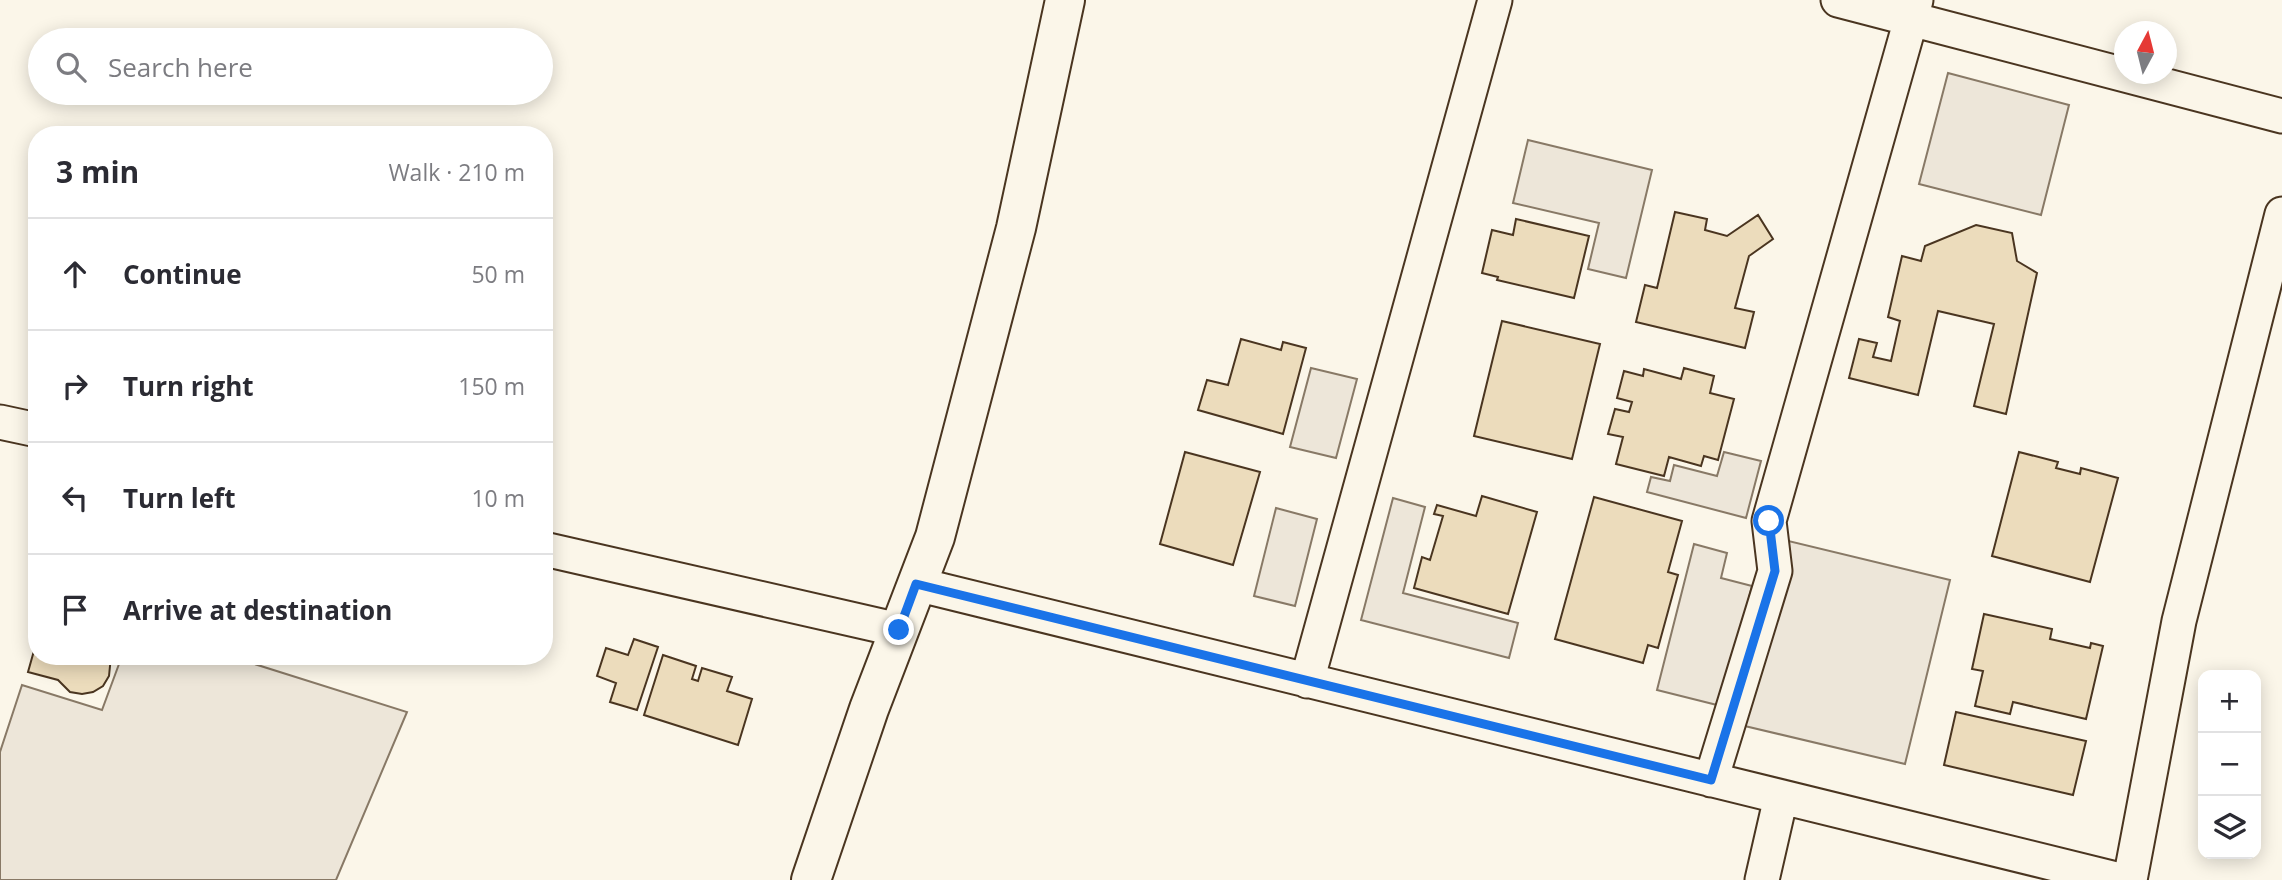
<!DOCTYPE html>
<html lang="en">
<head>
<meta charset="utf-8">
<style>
  :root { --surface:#fff; --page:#f7f7f7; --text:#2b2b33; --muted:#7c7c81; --line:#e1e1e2 }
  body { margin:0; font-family:"Open Sans",sans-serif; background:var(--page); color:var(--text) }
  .controls { position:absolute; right:21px; bottom:21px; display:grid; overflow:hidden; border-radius:14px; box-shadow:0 4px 18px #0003 }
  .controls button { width:63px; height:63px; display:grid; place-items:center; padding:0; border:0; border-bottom:2px solid var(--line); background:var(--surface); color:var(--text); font:35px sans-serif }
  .compass { position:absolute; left:2114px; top:21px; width:63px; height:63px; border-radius:50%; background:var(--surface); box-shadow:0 4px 18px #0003; rotate:7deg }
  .stop { position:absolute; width:21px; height:21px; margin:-16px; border:5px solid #1a73e8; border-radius:50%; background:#fff }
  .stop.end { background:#1a73e8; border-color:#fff; box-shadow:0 2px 7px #0008 }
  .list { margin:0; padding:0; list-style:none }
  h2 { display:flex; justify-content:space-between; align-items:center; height:91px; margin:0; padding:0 28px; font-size:30px }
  h2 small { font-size:23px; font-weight:400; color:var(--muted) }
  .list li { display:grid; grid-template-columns:46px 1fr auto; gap:21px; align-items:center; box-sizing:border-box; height:112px; padding:0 28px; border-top:2px solid var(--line) }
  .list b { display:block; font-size:26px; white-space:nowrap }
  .list em { font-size:23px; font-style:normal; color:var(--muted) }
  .icon { flex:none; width:38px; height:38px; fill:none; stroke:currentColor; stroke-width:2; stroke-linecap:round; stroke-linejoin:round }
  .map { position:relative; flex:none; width:2282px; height:880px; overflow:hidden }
  .search { position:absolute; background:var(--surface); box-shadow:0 4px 18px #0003; left:28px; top:28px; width:525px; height:77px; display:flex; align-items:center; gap:18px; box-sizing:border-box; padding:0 24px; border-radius:38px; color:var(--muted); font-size:26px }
  .panel { position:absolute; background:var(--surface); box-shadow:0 4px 18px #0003; left:28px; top:126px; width:525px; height:539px; border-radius:28px }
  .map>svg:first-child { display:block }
  .green { fill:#ede6d9; stroke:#887966; stroke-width:2 }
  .building { fill:#ecdcbc; stroke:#4a3520; stroke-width:2 }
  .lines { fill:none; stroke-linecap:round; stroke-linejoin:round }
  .minor-casing { stroke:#4a3520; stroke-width:37 }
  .tertiary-casing { stroke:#4a3520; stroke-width:42 }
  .minor { stroke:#fbf6e9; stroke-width:33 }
  .tertiary { stroke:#fbf6e9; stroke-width:38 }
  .route { stroke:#1a73e8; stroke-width:9 }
</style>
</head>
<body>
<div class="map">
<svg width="2282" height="880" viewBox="0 0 2282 880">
  <rect width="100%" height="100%" fill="#fbf6e9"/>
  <path class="green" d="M1948,73L2069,105L2041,215L1919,184Z
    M1528,140L1652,170L1626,278L1588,269L1599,223L1513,203Z
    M1311,368L1357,379L1336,458L1290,447Z
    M1724,452L1761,461L1746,518L1647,492L1651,477L1670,481L1674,465L1717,476Z
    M1393,498L1425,507L1403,593L1518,623L1509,658L1361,620Z
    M1276,508L1317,519L1295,606L1254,596Z
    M1776,538L1950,580L1905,764L1732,723Z
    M1694,544L1727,553L1721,578L1752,586L1721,706L1657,690Z
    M122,656H229L407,712L336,880H0V752L22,685L102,710Z"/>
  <path class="building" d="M1675,212L1707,219L1705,230L1727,236L1758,215L1773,239L1749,256L1735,308L1754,312L1745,348L1636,322L1645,285L1657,288Z
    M1516,219L1589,236L1574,298L1497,280L1498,277L1482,273L1492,230L1513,235Z
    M1976,225L2012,233L2017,261L2037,273L2006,414L1974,406L1994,324L1938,311L1918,395L1849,378L1859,339L1877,343L1873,357L1891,361L1900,321L1888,317L1902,256L1921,261L1925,246Z
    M1502,321L1600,344L1572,459L1474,436Z
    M1241,339L1281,350L1283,342L1306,348L1283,434L1198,410L1207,380L1228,385Z
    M1684,368L1714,376L1710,393L1734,399L1718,460L1704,456L1701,466L1669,457L1664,476L1616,464L1623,437L1608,434L1615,409L1629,412L1632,402L1617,398L1624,371L1643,376L1644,369L1681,379Z
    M1185,452L1260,472L1233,565L1160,544Z
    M2019,452L2058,462L2056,468L2080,474L2081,468L2118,478L2090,582L1992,556Z
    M1482,496L1537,512L1508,614L1414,588L1422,557L1430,560L1443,516L1434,514L1437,505L1476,516Z
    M1594,497L1682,521L1668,572L1678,575L1658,648L1648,645L1643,663L1555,639Z
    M1984,614L2052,629L2050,639L2090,648L2091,643L2103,646L2086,719L2013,702L2010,714L1975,706L1983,671L1972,669Z
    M634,639L658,647L637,710L610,702L616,683L597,676L606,648L628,655Z
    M37,640V656H111L109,676L103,686L93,692L82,694L70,692L58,680L28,672Z
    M663,655L696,666L692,679L698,681L702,668L732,677L727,691L752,699L738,745L644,715Z
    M1956,712L2086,741L2073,795L1944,765Z"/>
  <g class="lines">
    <g class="minor-casing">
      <path id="minor" d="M1916,0L1911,19L2282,116
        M0,422L37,430
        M544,549L899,630
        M916,584L2120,880
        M1307,681L1495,0
        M1711,780L1775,571L1769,521L1911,19L1838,0
        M1762,880L1781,797
        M2130,880L2179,621L2282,214"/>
    </g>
    <g class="tertiary-casing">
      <path id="tertiary" d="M811,880L869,709L935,537L1016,228L1065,0"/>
    </g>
    <use href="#minor" class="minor"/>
    <use href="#tertiary" class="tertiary"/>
  </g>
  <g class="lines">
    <path class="route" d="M899,630L916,584L1711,780L1775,571L1769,521"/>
  </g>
</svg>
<div class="controls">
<button>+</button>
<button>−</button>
<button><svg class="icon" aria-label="layers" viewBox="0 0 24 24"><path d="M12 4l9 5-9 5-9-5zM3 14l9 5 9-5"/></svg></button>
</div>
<svg class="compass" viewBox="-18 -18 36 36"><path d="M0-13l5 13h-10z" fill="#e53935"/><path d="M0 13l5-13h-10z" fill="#7c7c81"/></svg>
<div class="stop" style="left:1769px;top:521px"></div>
<div class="stop end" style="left:899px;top:630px"></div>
<div class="search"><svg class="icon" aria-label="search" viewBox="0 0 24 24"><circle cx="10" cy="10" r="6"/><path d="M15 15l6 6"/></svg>Search here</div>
<section class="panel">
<h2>3 min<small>Walk · 210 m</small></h2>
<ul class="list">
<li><svg class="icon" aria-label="ahead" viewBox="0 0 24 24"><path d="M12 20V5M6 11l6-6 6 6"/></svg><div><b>Continue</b></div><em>50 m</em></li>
<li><svg class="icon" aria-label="right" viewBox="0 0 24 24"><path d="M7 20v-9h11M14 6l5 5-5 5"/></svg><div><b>Turn right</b></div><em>150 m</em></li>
<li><svg class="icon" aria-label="left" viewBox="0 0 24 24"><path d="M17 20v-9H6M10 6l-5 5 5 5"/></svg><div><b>Turn left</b></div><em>10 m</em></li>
<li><svg class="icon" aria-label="arrive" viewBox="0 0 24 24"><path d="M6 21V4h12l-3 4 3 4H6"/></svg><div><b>Arrive at destination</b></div></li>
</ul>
</section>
</div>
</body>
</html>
